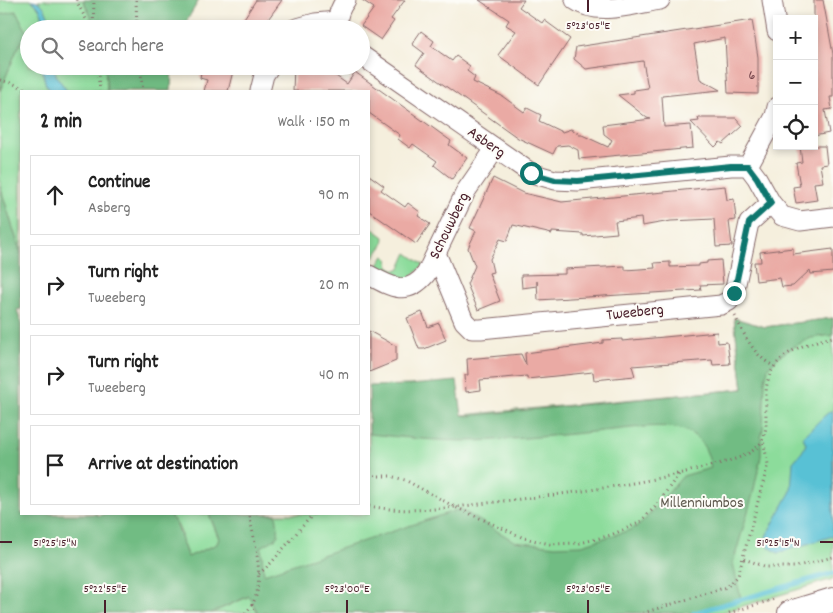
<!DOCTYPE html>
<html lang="en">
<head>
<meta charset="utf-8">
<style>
  :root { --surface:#fff; --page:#f2f2f2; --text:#222; --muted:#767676; --line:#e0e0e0 }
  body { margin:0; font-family:Dekko,sans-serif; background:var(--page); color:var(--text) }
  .controls { position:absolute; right:15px; top:15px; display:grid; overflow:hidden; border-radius:0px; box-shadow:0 2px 8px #0003 }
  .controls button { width:45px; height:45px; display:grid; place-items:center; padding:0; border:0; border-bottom:1px solid var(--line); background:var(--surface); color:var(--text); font:25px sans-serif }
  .stop { position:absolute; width:15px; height:15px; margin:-11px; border:4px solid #0f766e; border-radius:50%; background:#fff }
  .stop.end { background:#0f766e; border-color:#fff; box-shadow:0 1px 5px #0008 }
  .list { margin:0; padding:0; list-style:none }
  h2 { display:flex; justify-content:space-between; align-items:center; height:65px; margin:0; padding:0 20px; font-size:21px }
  h2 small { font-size:16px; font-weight:400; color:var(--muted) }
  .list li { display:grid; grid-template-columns:32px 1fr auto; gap:15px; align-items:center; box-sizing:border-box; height:80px; margin:0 10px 10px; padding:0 10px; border:1px solid var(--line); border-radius:0px }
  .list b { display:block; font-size:19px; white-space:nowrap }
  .list p { margin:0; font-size:16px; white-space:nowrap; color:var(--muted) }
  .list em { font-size:16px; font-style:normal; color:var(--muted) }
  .icon { flex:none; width:28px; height:28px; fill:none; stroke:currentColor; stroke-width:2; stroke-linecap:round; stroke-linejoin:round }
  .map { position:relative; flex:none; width:833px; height:613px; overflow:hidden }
  .search { position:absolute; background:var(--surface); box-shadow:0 2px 8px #0003; left:20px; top:20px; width:350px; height:55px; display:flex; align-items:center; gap:12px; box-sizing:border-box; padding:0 18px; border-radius:28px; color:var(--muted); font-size:19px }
  .panel { position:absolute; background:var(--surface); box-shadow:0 2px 8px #0003; left:20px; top:90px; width:350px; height:425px; border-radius:0px }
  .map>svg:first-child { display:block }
  .green { fill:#8cdc9b; stroke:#6b7e63 }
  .forest { fill:#71bc83; stroke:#5e6e57 }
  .water { fill:#59c1d5; stroke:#527080 }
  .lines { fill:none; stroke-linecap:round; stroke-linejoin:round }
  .stream { stroke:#59c1d5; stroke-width:5 }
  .building { fill:#eaaaa4 }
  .minor-casing { stroke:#866869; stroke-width:21 }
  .major-casing { stroke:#866869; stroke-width:26 }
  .path { stroke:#866869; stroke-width:3; stroke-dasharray:1 4; stroke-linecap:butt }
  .minor { stroke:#fff; stroke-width:19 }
  .major { stroke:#fff; stroke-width:24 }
  .route { stroke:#0f766e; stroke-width:6 }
  .ticks { fill:none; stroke:#4a1f2b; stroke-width:2 }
  .labels { text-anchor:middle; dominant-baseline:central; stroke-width:4; stroke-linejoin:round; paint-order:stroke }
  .number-label { font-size:14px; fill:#724249 }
  .street-label { font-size:16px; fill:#4a1f2b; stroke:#fdfcf7 }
  .park-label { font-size:16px; fill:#5e584d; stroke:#fdfcf7 }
  .ticks-label { font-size:12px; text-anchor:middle; fill:#4a1f2b; stroke:#fdfcf7; stroke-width:4; stroke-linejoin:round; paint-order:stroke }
</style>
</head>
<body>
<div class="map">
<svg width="833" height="613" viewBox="0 0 833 613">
  <rect width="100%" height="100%" fill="#fdfcf7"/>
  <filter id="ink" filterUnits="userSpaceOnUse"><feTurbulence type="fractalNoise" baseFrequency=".02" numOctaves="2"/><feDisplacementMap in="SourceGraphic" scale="10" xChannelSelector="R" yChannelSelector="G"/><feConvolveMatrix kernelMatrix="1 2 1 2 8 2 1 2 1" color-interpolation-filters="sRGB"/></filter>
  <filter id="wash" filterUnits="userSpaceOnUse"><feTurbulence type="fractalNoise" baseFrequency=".0096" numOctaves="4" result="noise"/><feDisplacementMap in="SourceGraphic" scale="20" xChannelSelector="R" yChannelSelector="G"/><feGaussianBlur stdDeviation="1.12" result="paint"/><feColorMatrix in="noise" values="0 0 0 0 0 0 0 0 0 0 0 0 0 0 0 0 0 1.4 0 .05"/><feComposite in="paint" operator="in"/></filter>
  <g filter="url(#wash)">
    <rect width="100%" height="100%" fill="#f5efdd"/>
    <path class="green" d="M0,0H31C42,8 44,16 42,29H29V66H41L46,85L51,91H21V254L0,186V91L16,52L27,32L16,12L0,15Z
      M38,0H83L97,29H49L51,22Z
      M53,66H105L107,91H67L57,77Z
      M369,226L384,237L383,245L369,263Z
      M407,253L424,265L407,281L377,273L376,268L384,256L387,258L389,266L395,270L399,269C403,264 404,258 407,253Z
      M734,318L765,327L833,318V579L720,613H211L250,596L267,573L263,574L261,547L266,544L265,514H369V421L462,415L743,389Z
      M168,514H209L219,539L217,544L188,557L181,540V533L177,524Z"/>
    <path class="forest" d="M83,0H199L182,29H97Z
      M16,11L27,32L16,52L0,91V15Z
      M105,66H172L171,91H107Z
      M0,186L21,254V309L17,310L21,323V514H97L98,516L104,514H168C182,526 180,542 188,557L217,544L219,538L209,514H276C279,538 283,535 261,547L264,574L460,509L514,541L555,546L582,545L630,530L641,524L683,476L711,468C708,451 702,437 684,430C665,423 633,428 612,430C573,434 534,438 494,440C452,443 411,438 369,434V386L409,385L457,381L462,415L468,416L743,389L734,318L765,327L833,318V335L811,338L795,346L778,357L768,368L765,380L763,429L761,438V456L753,494L733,563L741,599L696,613H258L249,596L211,613H0Z"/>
    <path class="water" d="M31,0C44,0 46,12 51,22L49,29H42C44,16 42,8 31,0Z
      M41,66H53L57,77L67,91H51L46,85Z
      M833,410V536L778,553L769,547L766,536L791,491L793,462L802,452L806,444L803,437C810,431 826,412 833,410Z"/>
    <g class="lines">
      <path class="stream" d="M694,613L833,573"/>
    </g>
    <g id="blocks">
      <path class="building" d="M256,0H282L261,29H237Z
        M362,0H405L391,19L394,21L381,40L361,26L374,8Z
        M479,0H524L519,7L542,23L544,20L570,39L539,85L498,55L516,31L506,25L509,20Z
        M814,0H823L833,54V97H830L832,109L825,110L829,133L814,136Z
        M752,20L758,57V94L728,93L725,38L694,44L700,79L720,90L662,96L664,127L691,125L693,148L579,159L578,150L568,145L557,146L553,154L518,138L416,65L424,53L412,44L421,31L434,41L431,46L452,61L456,56L470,66L467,71L475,77L473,82L502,96L524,112L527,108L541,115L539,121L562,132L571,129L578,133L579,135H582L608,147L612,140L604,134L603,125L651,119L647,118L618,95L634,93V90L648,88L643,61L586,69L574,59L576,47Z
        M202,66L233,71L228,91H204L207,80L200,78Z
        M294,66H322L347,84L355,72L451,141L449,145L467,158L452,179L434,165L437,161L413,144L410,148L398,139L400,135L369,113V91H293Z
        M698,118H736L743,126L723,144L720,142L715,147L691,122L699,121Z
        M800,146H825L827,164L820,165L823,182L814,183L817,200L796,203L793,187L800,186L796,163L802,162Z
        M369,175L384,186L381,190L405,207L408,203L420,212L418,216L430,224L416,244L369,211Z
        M493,178L523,193L562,202L725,186L727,200L734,199L736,220L729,221L732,246L716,247L714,219L671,221L642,226L641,218L615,221L617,233L583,236V234L552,232V234L513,225L507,241L500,239L490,259L493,272L489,273L500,301L478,310L467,284L475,266L468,248L476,231L470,228Z
        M793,248V254L833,249V272L811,274L810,270L793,286L782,287L780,278L756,281L754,262H761L760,252Z
        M721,260L723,284L700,285L701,290L538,300L537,281V286L522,288L521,275L565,274V269L625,266V270L655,268L654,263L670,262V267L699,266V264L707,263V261Z
        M422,312L428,327L439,323L446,340L424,349H419L407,318Z
        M369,331L396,346V361L369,372Z
        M717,332L718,343L727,342L730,364L713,365L712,360L632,366L635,376L594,380L593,372L527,379V376L480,380L481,390L466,392L465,375H468L467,359L521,354L526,365L525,353L603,343V340L622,339V341Z"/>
    </g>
  </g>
  <g filter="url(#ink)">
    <use href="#blocks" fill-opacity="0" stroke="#866869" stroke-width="1"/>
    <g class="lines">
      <g class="minor-casing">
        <path id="minor" d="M575,0C598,17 635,4 660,0
          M772,0L777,31
          M294,29L315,23L337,21
          M338,29C336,18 339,9 346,0
          M361,55L531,173L555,180L578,181L731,166H748
          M260,91L264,75L270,66
          M748,166L775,116L777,107
          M771,203L782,216L800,221L833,217
          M436,253L464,321L472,329H481L721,305L729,301L734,293L749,223L771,203L757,178L748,166
          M369,275C391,287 407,297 426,274L466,191L495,149"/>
      </g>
      <g class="major-casing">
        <path id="major" d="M790,613L833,600"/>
      </g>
      <path class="path" d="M76,0L91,29
        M136,0L137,29
        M93,29L94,0
        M97,66L100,91
        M140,66L143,91
        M0,80L14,84L30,91
        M735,316C744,334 754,357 774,366
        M369,476H390L405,480L455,507L524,538L550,544L580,543L611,535L639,523L655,507L679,474
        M369,506C413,515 460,506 504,501C571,493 637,485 702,468C719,463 741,460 755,449C764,442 766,432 766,422C766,410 765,396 767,384C773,353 806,343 833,337
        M744,559L767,567H794L833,557
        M259,574L271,563L313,514
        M252,604L253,613
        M245,613C270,592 254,541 249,514
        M643,613L727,587L738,576L768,464L763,440
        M729,613L775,599"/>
      <use href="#minor" class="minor"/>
      <use href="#major" class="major"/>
    </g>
  </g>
  <g class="lines" filter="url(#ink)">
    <path class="route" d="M531,173L555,180L578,181L731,166H748L757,178L771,203L749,223L734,293"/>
  </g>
  <path class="ticks" d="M588,0V12M0,542H12M820,542H833M105,600V613M347,600V613M588,600V613"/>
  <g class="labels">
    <g class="number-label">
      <text x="752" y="76">6</text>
    </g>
    <g class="street-label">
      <text transform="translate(486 143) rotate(35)">Asberg</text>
      <text transform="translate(450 226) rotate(-64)">Schouwberg</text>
      <text transform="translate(635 313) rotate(-6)">Tweeberg</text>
    </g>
    <g class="park-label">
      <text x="702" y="503">Millenniumbos</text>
    </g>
  </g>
  <g class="ticks-label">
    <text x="588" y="29">5°23'05"E</text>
    <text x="55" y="546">51°25'15"N</text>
    <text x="778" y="546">51°25'15"N</text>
    <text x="105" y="592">5°22'55"E</text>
    <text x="347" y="592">5°23'00"E</text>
    <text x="588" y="592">5°23'05"E</text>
  </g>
</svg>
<div class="controls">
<button>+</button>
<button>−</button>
<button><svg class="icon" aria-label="locate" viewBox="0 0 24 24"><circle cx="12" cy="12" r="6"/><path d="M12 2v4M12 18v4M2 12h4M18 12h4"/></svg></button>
</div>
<div class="stop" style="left:531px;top:173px"></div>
<div class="stop end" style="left:734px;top:293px"></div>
<div class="search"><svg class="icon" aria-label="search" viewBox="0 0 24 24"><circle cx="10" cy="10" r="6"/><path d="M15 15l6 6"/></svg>Search here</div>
<section class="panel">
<h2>2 min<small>Walk · 150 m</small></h2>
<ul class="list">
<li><svg class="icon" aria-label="ahead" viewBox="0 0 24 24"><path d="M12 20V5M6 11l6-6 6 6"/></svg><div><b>Continue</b><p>Asberg</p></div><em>90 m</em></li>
<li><svg class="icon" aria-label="right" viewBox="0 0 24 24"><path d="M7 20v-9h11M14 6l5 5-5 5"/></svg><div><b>Turn right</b><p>Tweeberg</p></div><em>20 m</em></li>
<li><svg class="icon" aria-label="right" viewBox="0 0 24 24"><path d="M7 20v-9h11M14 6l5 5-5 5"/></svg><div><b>Turn right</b><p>Tweeberg</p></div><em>40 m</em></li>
<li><svg class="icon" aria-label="arrive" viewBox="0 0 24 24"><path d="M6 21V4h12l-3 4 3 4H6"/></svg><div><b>Arrive at destination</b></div></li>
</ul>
</section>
</div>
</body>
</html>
